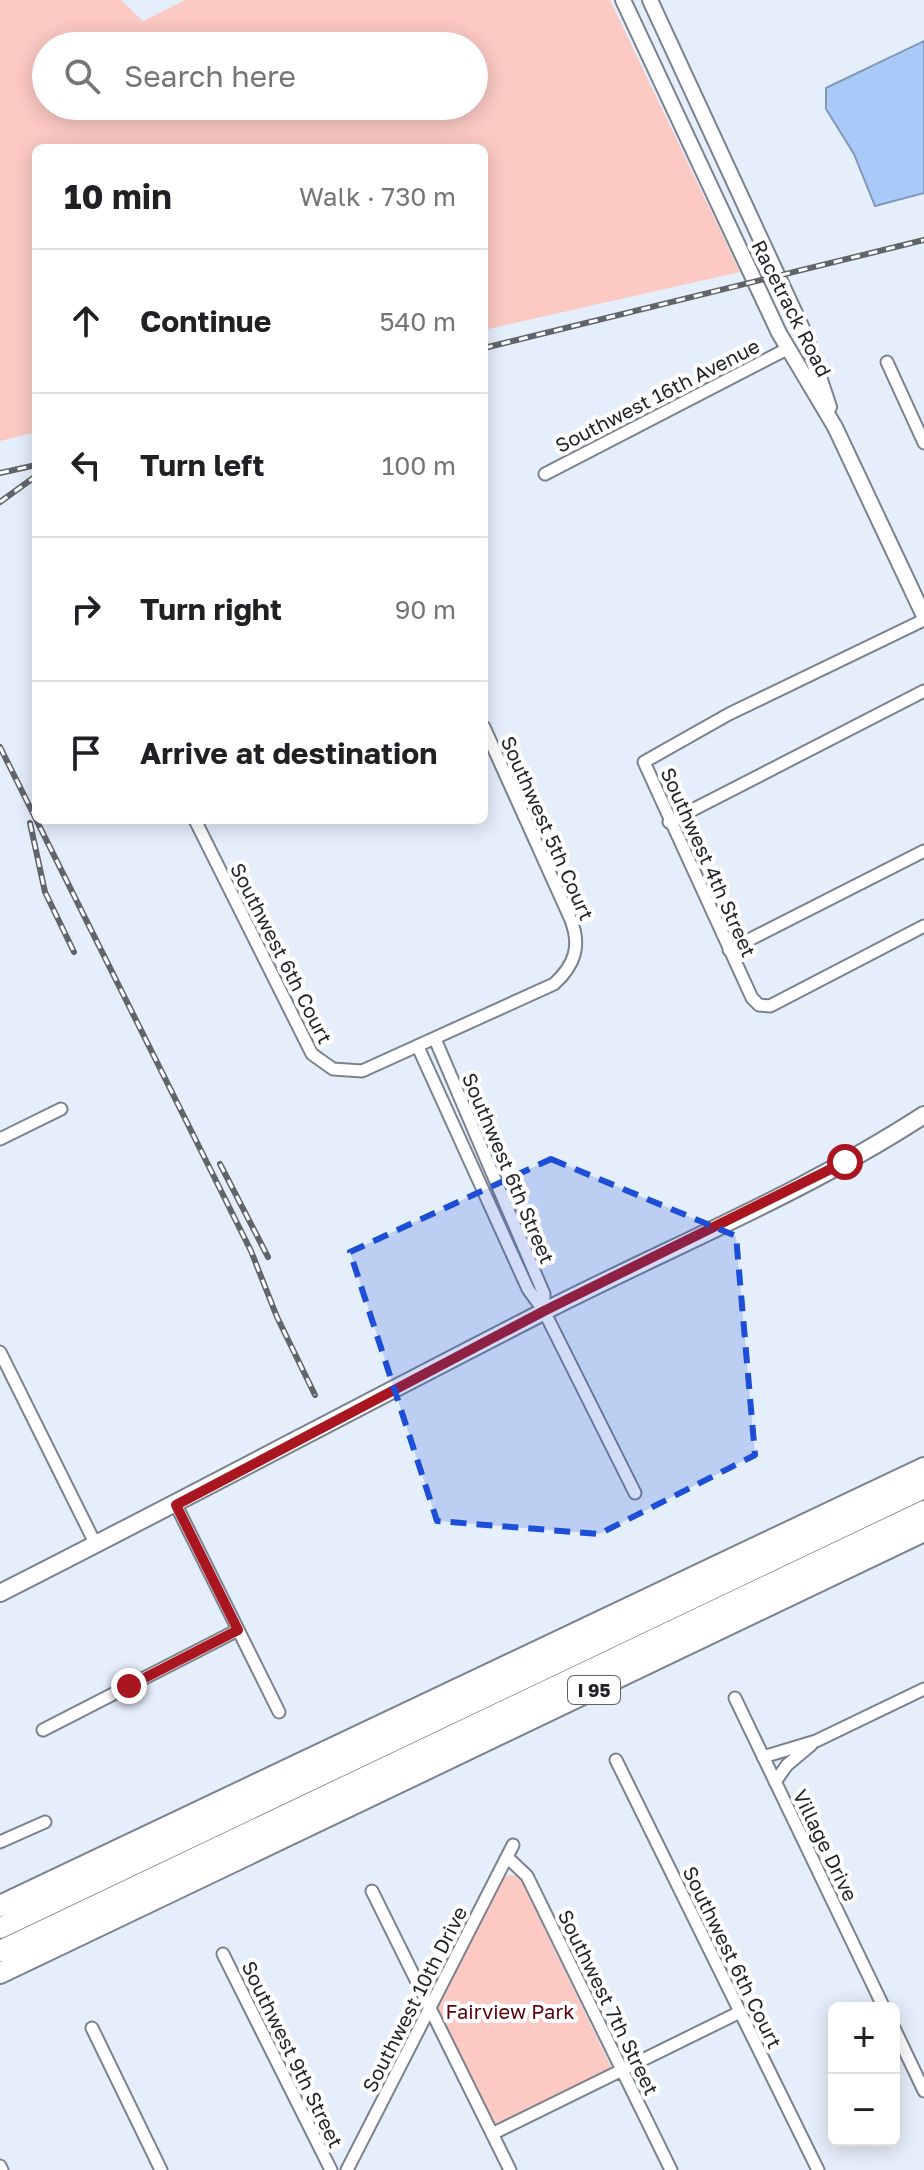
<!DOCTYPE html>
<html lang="en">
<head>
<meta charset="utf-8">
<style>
  :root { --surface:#fff; --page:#f6f6f6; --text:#202124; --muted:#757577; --line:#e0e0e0 }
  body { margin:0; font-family:"Golos Text",sans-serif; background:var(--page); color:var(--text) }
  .controls { position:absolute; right:24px; bottom:24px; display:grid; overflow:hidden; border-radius:12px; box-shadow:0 4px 20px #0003 }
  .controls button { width:72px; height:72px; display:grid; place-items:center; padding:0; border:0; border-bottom:2px solid var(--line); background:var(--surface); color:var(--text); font:40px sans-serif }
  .stop { position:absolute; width:24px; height:24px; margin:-18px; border:6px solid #aa1620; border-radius:50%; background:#fff }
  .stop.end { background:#aa1620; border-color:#fff; box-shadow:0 2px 8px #0008 }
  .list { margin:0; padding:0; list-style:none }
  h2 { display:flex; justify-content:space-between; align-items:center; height:104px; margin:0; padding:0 32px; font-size:34px }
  h2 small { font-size:26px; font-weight:400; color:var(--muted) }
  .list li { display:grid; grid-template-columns:52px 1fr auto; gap:24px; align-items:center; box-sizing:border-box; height:144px; padding:0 32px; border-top:2px solid var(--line) }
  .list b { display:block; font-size:30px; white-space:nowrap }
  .list em { font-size:26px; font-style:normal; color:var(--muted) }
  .icon { flex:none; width:44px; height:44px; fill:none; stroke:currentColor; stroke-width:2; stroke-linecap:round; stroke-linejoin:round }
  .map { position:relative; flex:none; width:924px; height:2170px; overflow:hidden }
  .search { position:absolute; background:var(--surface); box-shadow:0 4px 20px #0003; left:32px; top:32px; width:456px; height:88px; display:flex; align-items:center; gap:20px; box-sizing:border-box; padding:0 28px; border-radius:44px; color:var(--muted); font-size:30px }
  .panel { position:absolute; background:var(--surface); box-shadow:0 4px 20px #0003; left:32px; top:144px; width:456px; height:680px; border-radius:12px }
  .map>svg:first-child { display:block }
  .green { fill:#fcc9c3; fill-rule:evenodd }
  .water { fill:#a9caf8; stroke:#8098b9; stroke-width:2 }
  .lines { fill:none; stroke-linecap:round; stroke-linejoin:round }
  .minor-casing { stroke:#7a828e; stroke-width:15 }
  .tertiary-casing { stroke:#7a828e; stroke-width:18 }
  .secondary-casing { stroke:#7a828e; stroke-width:20 }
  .motorway-casing { stroke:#7a828e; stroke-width:24 }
  .minor { stroke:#fff; stroke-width:11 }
  .tertiary { stroke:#fff; stroke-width:14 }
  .secondary { stroke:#fff; stroke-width:16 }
  .motorway { stroke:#fff; stroke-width:20 }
  .rail-casing { stroke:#60656c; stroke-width:6 }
  .rail { stroke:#fff; stroke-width:3; stroke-dasharray:9; stroke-linecap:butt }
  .route { stroke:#aa1620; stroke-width:10 }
  .marked { fill:#1d4ed8; fill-opacity:0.2; stroke:#1d4ed8; stroke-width:6; stroke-dasharray:16 10; stroke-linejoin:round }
  .labels { text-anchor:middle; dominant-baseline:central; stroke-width:8; stroke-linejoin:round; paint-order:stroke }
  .shield { fill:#fff; stroke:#626468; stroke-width:2 }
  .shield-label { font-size:18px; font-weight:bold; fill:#1f2227 }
  .street-label { font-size:20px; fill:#1f2227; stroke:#fff }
  .park-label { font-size:20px; fill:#5c0008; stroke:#fff }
</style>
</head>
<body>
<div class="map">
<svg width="924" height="2170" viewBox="0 0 924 2170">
  <rect width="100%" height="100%" fill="#e5eefb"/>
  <path class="green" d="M0,0H121L143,21L185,0H610L740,272L484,330V148H36V432L0,441ZM474,46V106H46V46Z
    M509,1875L519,1876L612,2069L495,2127L436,2010L502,1878Z"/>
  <path class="water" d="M924,41V193L875,206L854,154L826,109V88Z"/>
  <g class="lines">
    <g class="minor-casing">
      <path id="minor" d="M887,362L924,443
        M545,474L787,349
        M924,620L729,714L644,762L752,998L759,1005L770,1006L924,926
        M195,820L312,1054L333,1069L362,1071L554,984C575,965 581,946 571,920L484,727
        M669,822L924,691
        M729,950L924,851
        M435,1039L544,1294V1311
        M418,1047L528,1289L544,1311L635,1493
        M0,1139L61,1109
        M0,1352L96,1545
        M176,1505L279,1712
        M735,1698L884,2008
        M43,1730L238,1630
        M763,1757L816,1741L924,1689
        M616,1760L818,2170
        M775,1782L787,1765L811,1745
        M0,1842L45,1822
        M507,1857L527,1876L671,2170
        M372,1891L510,2170
        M223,1954L331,2170
        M92,2028L161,2170
        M894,2028L924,2091
        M492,2134L740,2012
        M0,2166L2,2170
        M347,2170L513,1845"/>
    </g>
    <g class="tertiary-casing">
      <path id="tertiary" d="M623,0L779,333L835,427L924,616
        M650,0L805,335L829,407"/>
    </g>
    <g class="secondary-casing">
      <path id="secondary" d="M0,1593C182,1501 361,1405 543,1312C670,1247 804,1193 924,1115"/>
    </g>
    <g class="motorway-casing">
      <path id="motorway" d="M0,1906L924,1468
        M0,1928L924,1488
        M0,1951L924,1511
        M0,1973L924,1531"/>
    </g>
    <use href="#minor" class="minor"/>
    <use href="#tertiary" class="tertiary"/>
    <use href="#secondary" class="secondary"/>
    <use href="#motorway" class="motorway"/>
    <g class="rail-casing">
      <path id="rail" d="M484,348L924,240
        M0,473L36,465
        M0,502L36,476
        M0,747L251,1251L277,1317L315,1395
        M30,823L45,892L74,952
        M220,1164L268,1257"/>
    </g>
    <use href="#rail" class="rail"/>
  </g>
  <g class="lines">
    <path class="route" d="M129,1686L238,1630L176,1505L544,1311L845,1162"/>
  </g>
  <path class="marked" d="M551,1159L736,1236L755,1455L599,1534L437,1521L350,1252Z"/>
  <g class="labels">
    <rect class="shield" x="568" y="1676" width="52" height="28" rx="6"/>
    <g class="shield-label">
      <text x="594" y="1690">I 95</text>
    </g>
    <g class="street-label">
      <text transform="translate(792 308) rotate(63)">Racetrack Road</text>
      <text transform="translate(657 395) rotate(-27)">Southwest 16th Avenue</text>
      <text transform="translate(548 828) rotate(66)">Southwest 5th Court</text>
      <text transform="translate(709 862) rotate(66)">Southwest 4th Street</text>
      <text transform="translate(282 953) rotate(63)">Southwest 6th Court</text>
      <text transform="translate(509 1168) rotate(67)">Southwest 6th Street</text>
      <text transform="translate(826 1845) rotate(64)">Village Drive</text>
      <text transform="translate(733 1957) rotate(64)">Southwest 6th Court</text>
      <text transform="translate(414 1999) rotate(-63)">Southwest 10th Drive</text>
      <text transform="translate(609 2002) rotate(64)">Southwest 7th Street</text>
      <text transform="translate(293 2054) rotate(64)">Southwest 9th Street</text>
    </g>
    <g class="park-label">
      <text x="510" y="2011">Fairview Park</text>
    </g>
  </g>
</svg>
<div class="controls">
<button>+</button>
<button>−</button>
</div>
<div class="stop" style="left:845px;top:1162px"></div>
<div class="stop end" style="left:129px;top:1686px"></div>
<div class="search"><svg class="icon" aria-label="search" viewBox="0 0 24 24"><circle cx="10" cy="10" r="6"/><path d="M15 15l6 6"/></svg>Search here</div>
<section class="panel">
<h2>10 min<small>Walk · 730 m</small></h2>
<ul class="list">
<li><svg class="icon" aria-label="ahead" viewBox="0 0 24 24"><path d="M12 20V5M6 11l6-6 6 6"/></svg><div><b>Continue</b></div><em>540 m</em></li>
<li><svg class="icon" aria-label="left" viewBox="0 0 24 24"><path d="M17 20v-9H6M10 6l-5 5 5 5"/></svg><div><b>Turn left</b></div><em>100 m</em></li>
<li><svg class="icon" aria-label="right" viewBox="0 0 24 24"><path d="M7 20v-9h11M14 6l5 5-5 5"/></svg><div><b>Turn right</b></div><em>90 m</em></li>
<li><svg class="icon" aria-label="arrive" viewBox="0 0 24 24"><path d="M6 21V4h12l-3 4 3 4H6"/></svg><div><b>Arrive at destination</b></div></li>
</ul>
</section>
</div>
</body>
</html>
